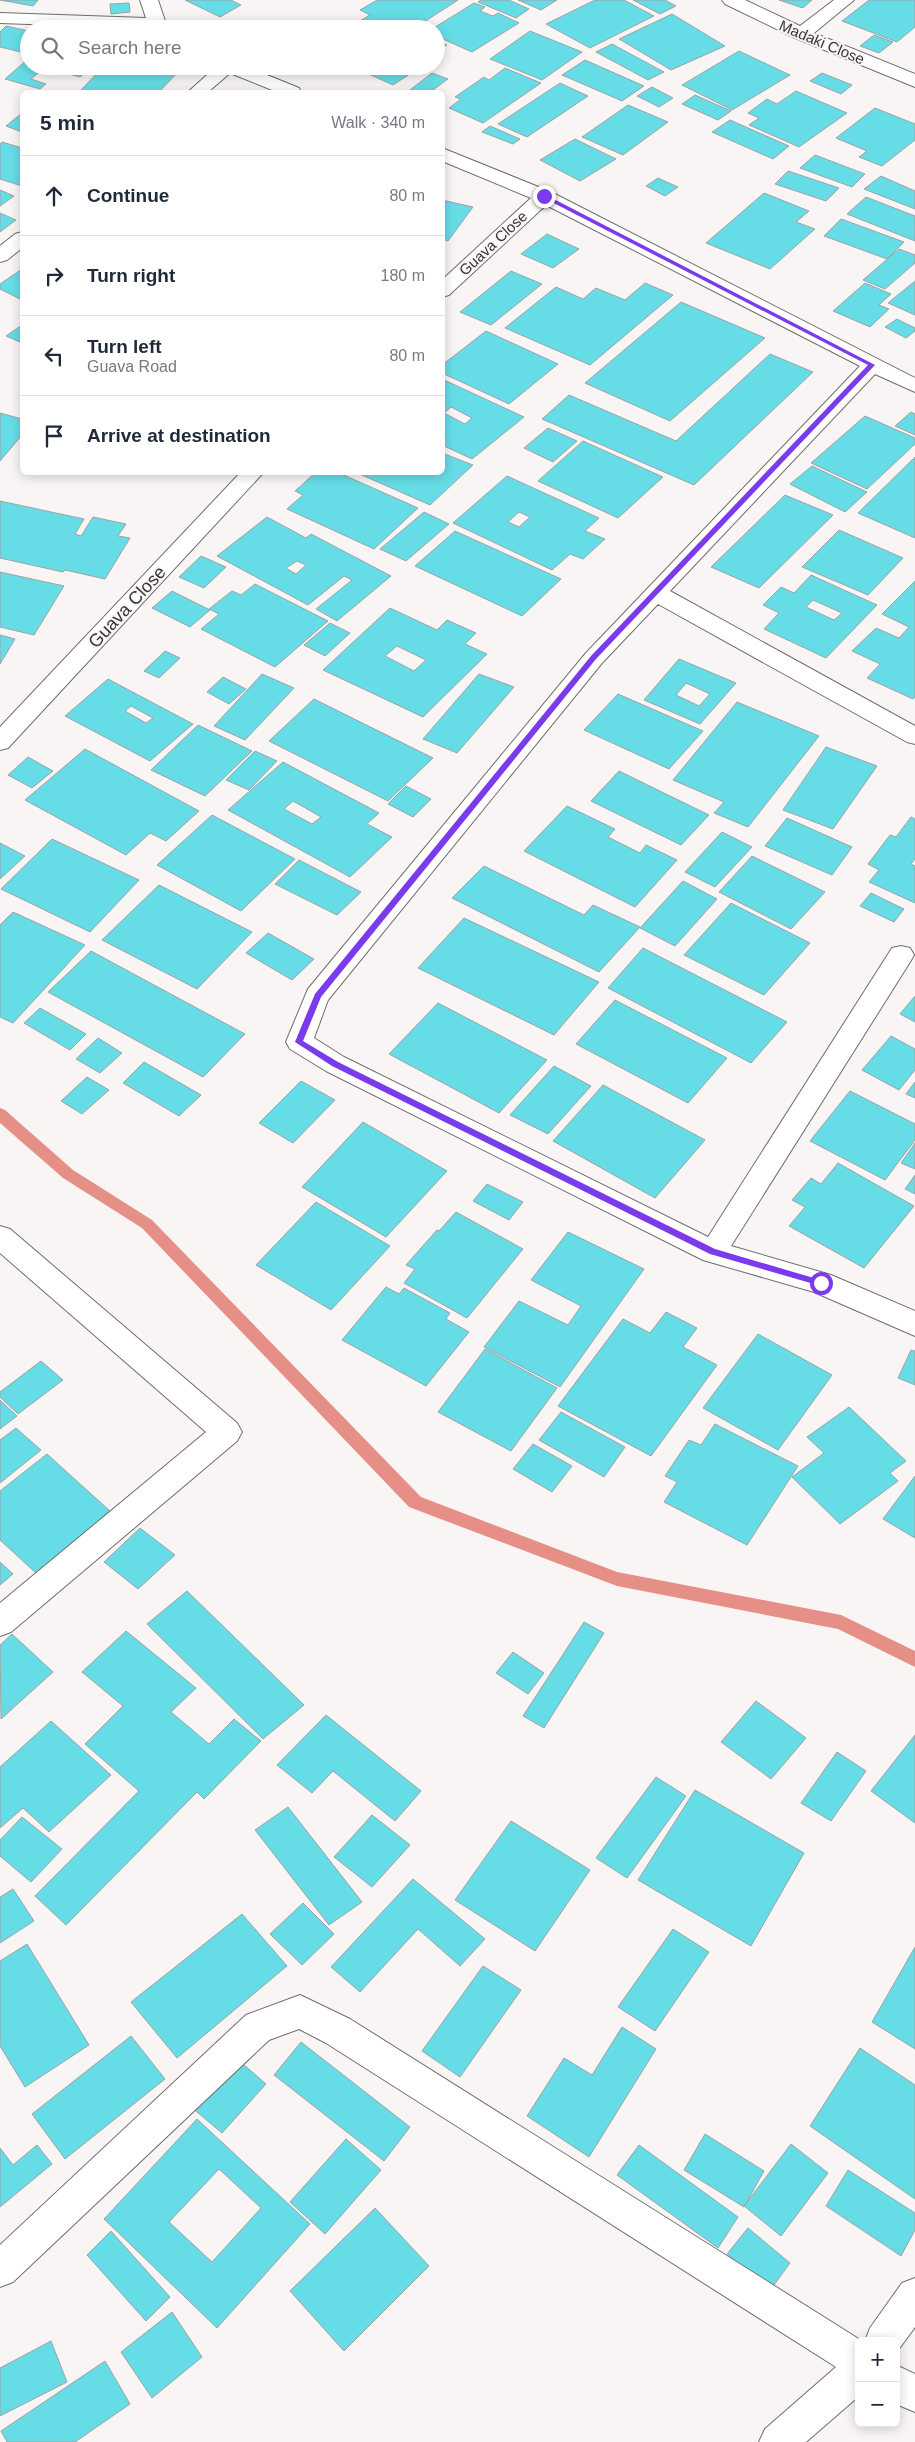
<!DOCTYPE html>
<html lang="en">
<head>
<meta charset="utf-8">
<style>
  :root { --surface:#fff; --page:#f2f2f3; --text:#1f2937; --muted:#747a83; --line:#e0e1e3 }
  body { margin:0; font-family:Arial,sans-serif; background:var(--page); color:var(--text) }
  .controls { position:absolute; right:15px; bottom:15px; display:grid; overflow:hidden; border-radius:8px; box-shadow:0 2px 12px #0003 }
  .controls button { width:45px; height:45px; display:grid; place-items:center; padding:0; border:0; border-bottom:1px solid var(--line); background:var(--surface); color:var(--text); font:25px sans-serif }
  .stop { position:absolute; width:15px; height:15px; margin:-11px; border:4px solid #7c3aed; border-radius:50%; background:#fff }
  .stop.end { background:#7c3aed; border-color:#fff; box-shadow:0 1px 5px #0008 }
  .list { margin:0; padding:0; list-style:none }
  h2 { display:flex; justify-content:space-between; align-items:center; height:65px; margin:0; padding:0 20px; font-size:21px }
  h2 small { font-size:16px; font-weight:400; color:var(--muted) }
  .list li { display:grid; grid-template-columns:32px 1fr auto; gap:15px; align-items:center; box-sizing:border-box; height:80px; padding:0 20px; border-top:1px solid var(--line) }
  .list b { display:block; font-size:19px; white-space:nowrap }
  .list p { margin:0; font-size:16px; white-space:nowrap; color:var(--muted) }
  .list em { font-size:16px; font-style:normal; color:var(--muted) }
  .icon { flex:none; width:28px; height:28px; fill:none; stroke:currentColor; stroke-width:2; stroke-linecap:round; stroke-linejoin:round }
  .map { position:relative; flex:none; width:915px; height:2442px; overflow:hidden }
  .search { position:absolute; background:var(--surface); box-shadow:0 2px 12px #0003; left:20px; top:20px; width:425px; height:55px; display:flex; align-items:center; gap:12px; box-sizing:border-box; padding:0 18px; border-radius:28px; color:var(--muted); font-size:19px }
  .panel { position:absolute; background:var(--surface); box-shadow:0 2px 12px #0003; left:20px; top:90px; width:425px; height:385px; border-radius:8px }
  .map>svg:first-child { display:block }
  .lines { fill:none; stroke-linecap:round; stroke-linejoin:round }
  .stream { fill:#e68f87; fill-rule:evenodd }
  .building { fill:#66dde6; stroke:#9ea2a3; fill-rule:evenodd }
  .street-casing { stroke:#716d6d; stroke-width:2 }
  .street { fill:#fff; fill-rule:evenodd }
  .route { fill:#7c3aed }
  .labels { text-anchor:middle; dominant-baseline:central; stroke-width:4; stroke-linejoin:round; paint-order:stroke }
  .far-street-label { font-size:15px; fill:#373535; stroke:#f9f5f4 }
  .street-label { font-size:18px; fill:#373535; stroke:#f9f5f4 }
</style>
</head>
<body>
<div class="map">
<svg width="915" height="2442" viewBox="0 0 915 2442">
  <rect width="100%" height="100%" fill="#f9f5f4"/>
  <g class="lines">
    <path class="stream" d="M0,1108L5,1110L73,1170L152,1220L421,1497L617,1572L841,1615L915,1651V1667L838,1629L617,1586L409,1507L142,1228L63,1178L0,1123Z"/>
  </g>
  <path class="building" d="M0,0H38L33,6Z
    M185,0H231L241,5L220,17Z
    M377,0H458L413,29H373L358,22L370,15L360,10Z
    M481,0H509L529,9L516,18L478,2Z
    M518,0H557L541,10Z
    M595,0H624L654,16L590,48L546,24Z
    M633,0H665L676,6L660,14Z
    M779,0H812L803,8Z
    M869,0H915V27L897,42L842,21Z
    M129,3L130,12L111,14L110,4Z
    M474,3L485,7L480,11L493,16L498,13L519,23L472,52L436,36V29H432Z
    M672,14L725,46L671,70L619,39Z
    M6,26L29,31V43L21,52L0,47V32Z
    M530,31L582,52L542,80L490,59Z
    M874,35L893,42L879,53L860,46Z
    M436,40L447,45L436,52Z
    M612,44L664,72L648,80L596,52Z
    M739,51L790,75L732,110L682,85Z
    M29,58V66H47L31,79L46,84L40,89L5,79Z
    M585,60L644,86L622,101L562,75Z
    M69,66H93L80,77L62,72Z
    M104,66H161L179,71L159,92H79Z
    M369,66H422L393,85L362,71Z
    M505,68L541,83L483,123L449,108L461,99L455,97L484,77L489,80Z
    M432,73L448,79L430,92H417L410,90Z
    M822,73L852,85L841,94L810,81Z
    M560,83L588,96L527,137L498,124Z
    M652,87L673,98L659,107L637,96Z
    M796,91L847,113L799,147L749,125L759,118L748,113L767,99L777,104Z
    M695,95L731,111L718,120L682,104Z
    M628,105L668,122L623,155L582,137Z
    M875,108L915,124V140L882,166L859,157L867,151L836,138Z
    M22,113V132L6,126Z
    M730,120L789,146L773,159L712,132Z
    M490,126L520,139L513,144L482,132Z
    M575,139L616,159L580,181L540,160Z
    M2,142L22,148V186L0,179V144Z
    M815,155L865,174L852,187L800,168Z
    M788,171L839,188L826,201L775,184Z
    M881,176L915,191V209L864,189Z
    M658,178L678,187L665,196L646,186Z
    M0,190L14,196L0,206Z
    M764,193L809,211L796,222L815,229L770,269L706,243Z
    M866,197L915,216V241L847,214Z
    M442,200L473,207L448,241L442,239Z
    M0,213L16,220L0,232Z
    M841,219L904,242L887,259L824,236Z
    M547,234L579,249L553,268L521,254Z
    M899,249L915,255V263L885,289L863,280Z
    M22,269V300L0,289V284Z
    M511,271L542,284L491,325L460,312Z
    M915,281V315L888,303Z
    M645,283L673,295L590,365L505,328L556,287L583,299L596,288L625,300Z
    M865,283L891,294L879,305L889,309L870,327L833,311Z
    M681,302L765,338L670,421L585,383Z
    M897,319L915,328V331L906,338L885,327Z
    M22,325V343L6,336Z
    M486,331L558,364L509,404L442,373V365Z
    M770,354L813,372L694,485L542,419L569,395L676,441Z
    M442,379L524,417L472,459L442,445ZM451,407L472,418L465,424L444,413Z
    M911,412L915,414V435L895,426Z
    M0,413L22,419V435L0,461Z
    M865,416L915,438V444L867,489L811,463Z
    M548,428L577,441L553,462L524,448Z
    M583,441L663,477L618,518L538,481Z
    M442,453L473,465L430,505L355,472H442Z
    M915,457V538L858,513Z
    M812,466L867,492L845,512L790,484Z
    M316,472H337L418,508L374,549L287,509L303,495L295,491Z
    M507,476L599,518L585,531L605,539L583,559L570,554L552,570L453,523ZM519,512L530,517L519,527L508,522Z
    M785,495L833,515L759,588L711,567Z
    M0,501L84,519L75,534L81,536L93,517L126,524L118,536L130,538L105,579L65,570L63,572L0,558Z
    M424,512L449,524L406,561L380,549Z
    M267,517L306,538L311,534L391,576L337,621L316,609L352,580L344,576L308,605L217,556ZM297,561L306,565L296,574L286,568Z
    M839,530L903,558L868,595L802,567Z
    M455,531L561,579L522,616L415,566Z
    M201,556L226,567L204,588L179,577Z
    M0,572L64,586L34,635L0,627Z
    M811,575L877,605L826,658L764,629L779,613L763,605L781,587L794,593ZM813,600L842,613L834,620L806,607Z
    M915,581V697L913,699L867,678L880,664L852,651L876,628L899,638L909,627L882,614Z
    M255,584L328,621L275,667L201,629L219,614L209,609L232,591L241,595Z
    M172,591L210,610L190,627L152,608Z
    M390,608L437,630L447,620L476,633L465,644L487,654L423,717L323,670ZM397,646L426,660L414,671L385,656Z
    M330,623L350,633L325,656L304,645Z
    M0,635L15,639L0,664Z
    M165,651L180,658L159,678L144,671Z
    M679,659L736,683L700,724L644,700ZM686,683L710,694L699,706L676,695Z
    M262,674L294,688L245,740L214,726Z
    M479,674L514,687L457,753L423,739Z
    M223,677L246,689L229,704L207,692Z
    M108,679L193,724L150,761L65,716ZM131,706L153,718L146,723L125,711Z
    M618,694L703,731L669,769L584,730Z
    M314,699L433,758L388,801L269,741Z
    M737,702L819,736L748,827L714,813L724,802L673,780Z
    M198,725L252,751L205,796L151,770Z
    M826,747L877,766L833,829L783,810Z
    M85,749L199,811L166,841L150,833L126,855L25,800Z
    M255,751L277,761L249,790L226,780Z
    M28,757L53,771L32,788L8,775Z
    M283,762L379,813L367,824L392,837L350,877L228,810ZM293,801L321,817L312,824L284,809Z
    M619,771L709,815L681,845L591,801Z
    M406,786L431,799L413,817L388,804Z
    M567,806L615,829L608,837L640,853L646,845L677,860L635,907L524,851Z
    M212,815L295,859L241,911L157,865Z
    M911,817L915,819V859L911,864L915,866V903L869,882L879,870L868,864L890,835L896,837Z
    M787,818L852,847L832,875L765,846Z
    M722,832L752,847L715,887L685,872Z
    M52,839L139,880L90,932L1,889Z
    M0,843L25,856L0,879Z
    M752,856L825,892L791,929L719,892Z
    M299,860L361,892L337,915L275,884Z
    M484,866L584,915L593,905L640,927L599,972L452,898Z
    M683,881L717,899L675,946L640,928Z
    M159,885L252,932L197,989L102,940Z
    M871,893L904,909L894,922L860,906Z
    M731,903L810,943L764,995L684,955Z
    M13,912L85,945L13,1023L0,1017V925Z
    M464,918L599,982L554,1035L418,968Z
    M268,933L314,959L292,980L246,953Z
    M643,948L787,1022L751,1063L608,988Z
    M91,951L245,1034L203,1077L48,992Z
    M915,996V1022L900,1014Z
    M615,1000L727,1058L688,1103L576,1044Z
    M438,1003L547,1060L499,1113L389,1054Z
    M40,1008L86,1034L70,1050L24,1023Z
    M891,1036L915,1049V1070L899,1090L862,1070Z
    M98,1038L122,1053L100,1073L76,1059Z
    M144,1062L201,1095L179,1116L123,1083Z
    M554,1066L591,1086L548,1134L510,1115Z
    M87,1077L109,1090L82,1114L61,1101Z
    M301,1081L335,1100L293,1143L259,1123Z
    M915,1082V1098L906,1094Z
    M603,1085L705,1140L655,1198L553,1141Z
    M850,1091L915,1124V1140L885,1180L810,1141Z
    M363,1122L447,1171L386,1237L302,1187Z
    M915,1143V1169L901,1163Z
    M838,1163L914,1206L864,1268L789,1226L805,1207L792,1200L811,1178L821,1184Z
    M915,1175V1194L905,1189Z
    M487,1184L523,1202L509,1220L473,1201Z
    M316,1202L390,1246L331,1310L256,1265Z
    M456,1212L523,1249L467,1318L404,1283L415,1269L406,1265L437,1230L439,1231Z
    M568,1232L644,1269L560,1387L484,1347L519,1301L568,1325L581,1306L531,1280Z
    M386,1287L399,1294L404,1288L450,1313L446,1319L469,1332L426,1386L342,1340Z
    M666,1312L697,1328L683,1347L717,1365L651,1456L558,1406L623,1319L650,1333Z
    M758,1334L832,1375L778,1450L703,1408Z
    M485,1349L557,1388L511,1451L438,1412Z
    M911,1350L915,1351V1385L898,1378Z
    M41,1361L63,1380L18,1414L0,1397V1392Z
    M0,1400L17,1416L0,1429Z
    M849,1407L906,1461L890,1473L898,1481L840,1524L792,1477L824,1453L807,1437Z
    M561,1412L625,1447L604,1477L539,1440Z
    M715,1424L798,1466L747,1545L664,1502L677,1482L665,1476L689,1440L701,1445Z
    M16,1428L41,1450L0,1483V1440Z
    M533,1444L572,1466L552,1492L513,1469Z
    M47,1454L110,1511L37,1574L0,1540V1491Z
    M915,1476V1538L883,1519Z
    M140,1528L175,1555L138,1589L104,1562Z
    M0,1562L13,1574L0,1585Z
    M187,1591L304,1705L263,1739L147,1624Z
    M584,1622L604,1633L544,1728L523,1716Z
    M126,1631L196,1688L171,1712L209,1744L234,1719L261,1741L204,1799L197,1792L66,1925L35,1896L139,1791L85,1744L123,1706L82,1672Z
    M12,1634L53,1672L1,1719L0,1645Z
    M513,1652L544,1673L528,1694L496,1673Z
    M756,1701L806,1738L771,1779L721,1742Z
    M326,1715L421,1791L395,1821L333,1771L312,1793L277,1765Z
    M51,1721L111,1775L49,1832L23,1808L0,1828V1767Z
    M915,1735V1823L871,1791Z
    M837,1752L866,1771L831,1821L801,1803Z
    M656,1777L686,1796L627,1878L596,1858Z
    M695,1790L804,1853L751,1946L638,1880Z
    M288,1807L362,1902L329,1925L255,1830Z
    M372,1815L410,1845L372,1887L334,1857Z
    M22,1817L62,1849L31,1882L0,1856V1840Z
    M511,1821L590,1870L535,1951L455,1900Z
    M413,1879L485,1939L460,1966L418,1929L360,1992L331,1967Z
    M13,1889L34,1921L0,1943V1897Z
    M303,1903L334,1934L302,1965L270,1934Z
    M242,1914L287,1966L177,2058L131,2002Z
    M673,1929L709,1952L655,2031L618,2007Z
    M27,1944L89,2045L25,2087L0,2046V1961Z
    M915,1947V2049L872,2022Z
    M483,1966L521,1990L460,2077L422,2051Z
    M622,2027L656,2049L589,2157L527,2116L564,2058L592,2075Z
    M131,2036L165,2079L65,2159L32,2114Z
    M301,2042L410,2127L384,2161L274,2075Z
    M860,2048L915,2085V2199L810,2126Z
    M235,2057L266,2084L222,2133L191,2107Z
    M197,2119L310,2224L217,2328L104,2219ZM219,2169L261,2208L212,2262L169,2222Z
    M705,2134L764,2171L744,2207L684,2170Z
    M346,2139L381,2170L325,2234L290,2202Z
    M791,2144L828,2173L781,2236L744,2206Z
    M37,2145L52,2164L0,2207V2148L13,2165Z
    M639,2145L738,2217L718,2248L617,2175Z
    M848,2170L915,2213V2230L901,2256L826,2206Z
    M375,2208L429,2266L344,2351L290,2291Z
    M748,2228L790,2263L771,2289L727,2254Z
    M111,2231L170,2297L146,2321L87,2255Z
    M172,2312L202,2357L152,2398L121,2352Z
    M51,2341L67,2382L0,2416V2368Z
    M105,2361L130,2404L75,2442H7L1,2431Z"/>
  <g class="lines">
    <g class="street-casing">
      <path id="street" d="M140,0H158L165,21L173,29L0,23V13L146,18Z
        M722,0H745L800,26L834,0H854L814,33L915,74V87L795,38L725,4Z
        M217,66H245L299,88L301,92H277L230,73L208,92H188Z
        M442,148L551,192L915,378V392L875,374L670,591L915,726V744L907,742L658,604L602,663L328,1000L314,1038L344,1057L708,1237L892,948L901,946L910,948L914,955L910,962L731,1246L831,1275L915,1311V1336L814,1292L703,1260L326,1071L290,1049L286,1042L308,989L586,653L860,366L546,205L449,295L442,297V280L531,198L442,161Z
        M22,232V248L7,260L0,262V246L15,234Z
        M241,472H264L8,748L0,750V727Z
        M0,1226L10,1229L237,1423L242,1432L237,1441L11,1632L0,1636V1603L206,1432L0,1253Z
        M300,1995L350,2019L862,2341H859V2396L806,2442H759L765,2429L836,2367L326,2043L299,2029L269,2040L13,2282L0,2287V2245L246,2015Z
        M915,2278V2327L896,2353V2341H865L870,2328L902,2283Z
        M896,2365L915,2374V2412L896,2404Z"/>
    </g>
    <use href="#street" class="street"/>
  </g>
  <path class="route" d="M542,195H546L875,365L596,659L321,997L303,1041L338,1062L715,1249L824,1281V1285L821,1286L710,1254L332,1066L295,1042L315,994L591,656L868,365L542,197Z"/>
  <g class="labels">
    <g class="far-street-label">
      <text transform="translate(822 42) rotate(23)">Madaki Close</text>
      <text transform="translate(493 243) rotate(-43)">Guava Close</text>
    </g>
    <g class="street-label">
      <text transform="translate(127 607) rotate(-47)">Guava Close</text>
    </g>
  </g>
</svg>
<div class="controls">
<button>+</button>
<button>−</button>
</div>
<div class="stop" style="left:821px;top:1283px"></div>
<div class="stop end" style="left:544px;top:196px"></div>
<div class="search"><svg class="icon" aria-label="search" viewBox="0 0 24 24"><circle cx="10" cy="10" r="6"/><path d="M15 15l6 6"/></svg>Search here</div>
<section class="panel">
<h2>5 min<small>Walk · 340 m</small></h2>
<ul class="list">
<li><svg class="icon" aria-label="ahead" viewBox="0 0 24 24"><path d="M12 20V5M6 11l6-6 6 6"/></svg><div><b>Continue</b></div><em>80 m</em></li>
<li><svg class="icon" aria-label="right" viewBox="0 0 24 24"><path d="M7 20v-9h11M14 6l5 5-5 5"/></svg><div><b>Turn right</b></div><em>180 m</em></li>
<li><svg class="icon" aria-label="left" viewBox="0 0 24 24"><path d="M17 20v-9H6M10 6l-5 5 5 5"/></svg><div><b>Turn left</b><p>Guava Road</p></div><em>80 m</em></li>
<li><svg class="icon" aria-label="arrive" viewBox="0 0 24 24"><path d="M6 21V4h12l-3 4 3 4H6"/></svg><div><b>Arrive at destination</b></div></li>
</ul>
</section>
</div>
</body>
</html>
